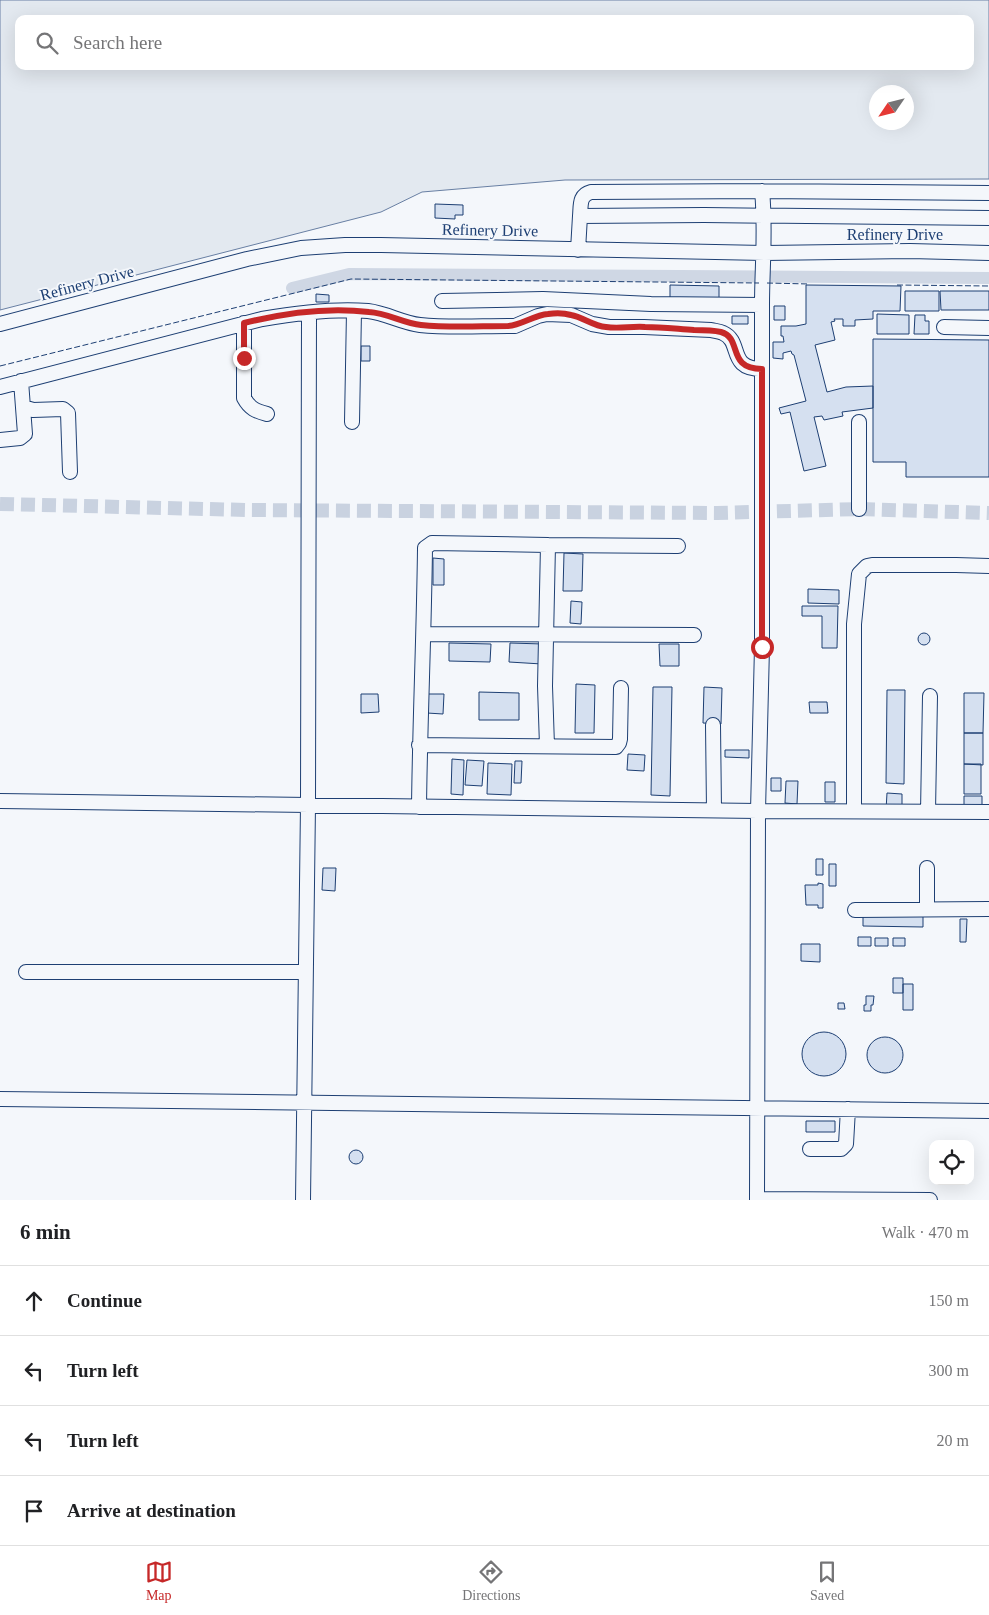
<!DOCTYPE html>
<html lang="en">
<head>
<meta charset="utf-8">
<style>
  :root { --surface:#fff; --page:#f2f2f2; --text:#202124; --muted:#757577; --line:#e0e0e0; --accent:#c62828 }
  body { margin:0; font-family:Georgia,serif; background:var(--page); color:var(--text) }
  .controls { position:absolute; right:15px; bottom:15px; display:grid; overflow:hidden; border-radius:10px; box-shadow:0 5px 20px #0002 }
  .controls button { width:45px; height:45px; display:grid; place-items:center; padding:0; border:0; border-bottom:1px solid var(--line); background:var(--surface); color:var(--text); font:25px sans-serif }
  .compass { position:absolute; left:869px; top:85px; width:45px; height:45px; border-radius:50%; background:var(--surface); box-shadow:0 5px 20px #0002; rotate:235deg }
  .stop { position:absolute; width:15px; height:15px; margin:-11px; border:4px solid #c62828; border-radius:50%; background:#fff }
  .stop.end { background:#c62828; border-color:#fff; box-shadow:0 1px 5px #0008 }
  .list { margin:0; padding:0; list-style:none }
  h2 { display:flex; justify-content:space-between; align-items:center; height:65px; margin:0; padding:0 20px; font-size:21px }
  h2 small { font-size:16px; font-weight:400; color:var(--muted) }
  .list li { display:grid; grid-template-columns:32px 1fr auto; gap:15px; align-items:center; box-sizing:border-box; height:70px; padding:0 20px; border-top:1px solid var(--line) }
  .list b { display:block; font-size:19px; white-space:nowrap }
  .list em { font-size:16px; font-style:normal; color:var(--muted) }
  .icon { flex:none; width:28px; height:28px; fill:none; stroke:currentColor; stroke-width:2; stroke-linecap:round; stroke-linejoin:round }
  .map { position:relative; flex:none; width:989px; height:1200px; overflow:hidden }
  .search { position:absolute; background:var(--surface); box-shadow:0 5px 20px #0002; left:15px; right:15px; top:15px; height:55px; display:flex; align-items:center; gap:12px; box-sizing:border-box; padding:0 18px; border-radius:10px; color:var(--muted); font-size:19px }
  .sheet { height:345px; background:var(--surface) }
  nav { display:flex; justify-content:space-around; align-items:center; box-sizing:border-box; height:70px; border-top:1px solid var(--line); background:var(--surface); font-size:14px; color:var(--muted) }
  nav a { display:grid; justify-items:center; gap:2px }
  nav .on { color:var(--accent) }
  .map>svg:first-child { display:block }
  .green { fill:#e3e9f0; stroke:#687fa3; fill-rule:evenodd }
  .lines { fill:none; stroke-linecap:round; stroke-linejoin:round }
  .canal { stroke:#cfd7e4; stroke-width:12 }
  .building { fill:#d5e0f0; stroke:#1d3f73 }
  .minor-tunnel { stroke:#c9d2e0; stroke-width:14; stroke-dasharray:14 7; stroke-linecap:butt }
  .minor-casing { stroke:#1d3f73; stroke-width:16 }
  .minor { stroke:#f4f7fb; stroke-width:14 }
  .fence { stroke:#1d3f73; stroke-width:1; stroke-dasharray:6 2.5; stroke-linecap:butt }
  .route { stroke:#c62828; stroke-width:6 }
  .labels { text-anchor:middle; dominant-baseline:central; stroke-width:4; stroke-linejoin:round; paint-order:stroke }
  .street-label { font-size:16px; fill:#1d3f73; stroke:#f4f7fb }
</style>
</head>
<body>
<div class="map">
<svg width="989" height="1200" viewBox="0 0 989 1200">
  <rect width="100%" height="100%" fill="#f4f7fb"/>
  <path class="green" d="M0,0H989V179L565,180L422,192L381,212L0,310ZM19,19H970V66H19ZM876,92H906V122H876Z"/>
  <g class="lines">
    <path class="canal" d="M292,288L349,274L989,278"/>
  </g>
  <path class="building" d="M435,204L463,205V215H455V219L435,218Z
    M670,285L719,286V299L670,298Z
    M806,285L901,286L900,311H873V319L855,320V326H843V319H834L835,321L831,322L835,340L815,345L827,392L846,387L873,386V408L842,412L843,416L824,420L822,416L814,417L826,466L804,471L790,412L781,414L779,408L806,401L794,355L792,354L791,351L783,353V359L773,358V342H784L783,336H781V326H796L806,324Z
    M905,291H939V311H905Z
    M940,291H989V310H941Z
    M316,294L329,295V302H316Z
    M774,306H785V320H774Z
    M877,314L909,315V334H877Z
    M915,315H925V321H929V334H914Z
    M732,316H748V324H732Z
    M873,339L989,340V477H906V462H873Z
    M361,346H370V361H361Z
    M564,553L583,554L582,591H563Z
    M433,558L444,559V585H433Z
    M808,589L839,590V604L808,603Z
    M571,601L582,602L581,624L570,623Z
    M802,606H838L837,648H822V616H802Z
    M918 639a6 6 0 1 1 12 0a6 6 0 1 1-12 0Z
    M449,643L491,644L490,662L449,661Z
    M510,643L543,644L542,664L509,662Z
    M659,644H679V666H660Z
    M576,684L595,685L594,733H575Z
    M653,687H672L670,796L651,795Z
    M704,687L722,688L721,724L703,723Z
    M887,690H905L904,784L886,783Z
    M479,692L519,693V720H479Z
    M964,693H984L983,733H964Z
    M361,694H378L379,712L361,713Z
    M428,694H444L443,714L427,713Z
    M809,702H827L828,713H810Z
    M964,733H983V765L964,764Z
    M725,750H749V758L725,757Z
    M628,754L645,755L644,771L627,770Z
    M452,759L464,760L463,795L451,794Z
    M467,760L484,761L482,786L465,785Z
    M515,761H522L521,783H514Z
    M488,763L512,764L511,795L487,794Z
    M964,764H981V794H964Z
    M771,778H781V791H771Z
    M786,781H798L797,804L785,803Z
    M825,782H835V802H825Z
    M887,793L902,794V811L886,810Z
    M964,796H982V807H964Z
    M816,859H823V875H816Z
    M829,864H836V886H829Z
    M323,868H336L335,891L322,890Z
    M818,883L823,884V908H818V905H806L805,885H818Z
    M863,914L923,915V927L863,926Z
    M960,919H967L966,942H960Z
    M858,937H871V946H858Z
    M875,938H888V946H875Z
    M893,938H905V946H893Z
    M801,944H820V962L801,961Z
    M893,978H903V993H893Z
    M903,984H913V1010H903Z
    M866,996H874L873,1005H871V1011H864V1005H866Z
    M838,1003H844L845,1009H838Z
    M802 1054a22 22 0 1 1 44 0a22 22 0 1 1-44 0Z
    M867 1055a18 18 0 1 1 36 0a18 18 0 1 1-36 0Z
    M806,1121H835V1132H806Z
    M349 1157a7 7 0 1 1 14 0a7 7 0 1 1-14 0Z"/>
  <g class="lines">
    <path class="minor-tunnel" d="M0,504L248,510L717,513L859,509L989,513"/>
    <g class="minor-casing">
      <path id="minor" d="M762,191C766,229 762,267 762,305V647L758,811L989,812
        M989,193L762,191L591,192C579,195 581,205 580,216L704,215L989,218
        M578,250L580,216
        M442,301L543,299L651,304L762,305
        M244,323V398C250,409 256,411 267,414
        M0,324L247,259L301,248L345,245H381L765,253L910,251L989,253
        M944,327L989,328
        M0,387L262,319C296,313 333,308 368,311C386,313 402,323 420,325C449,328 479,326 508,326H515L538,316L547,314L571,315L592,324L609,327H644L711,330C715,331 719,331 723,333C743,342 727,369 762,369
        M23,407L33,410L63,409L68,413L70,472
        M352,422L354,311
        M859,422V509
        M0,440L20,438L25,434L21,381
        M424,634L694,635
        M713,725L714,810
        M419,745L616,747L619,743L620,739L621,688
        M547,746L545,686L548,545
        M0,801L758,811L757,1200
        M419,807C420,720 424,634 425,548L432,543L548,545L678,546
        M854,811V624L859,574L867,566L872,565H956L989,566
        M928,812L930,696
        M927,868V909
        M855,910L989,909
        M26,972H305
        M0,1099L989,1111
        M810,1149H841L846,1144L848,1109
        M757,1199L930,1200
        M303,1200L308,805L309,313"/>
    </g>
    <use href="#minor" class="minor"/>
    <path class="fence" d="M767,283L809,284
      M897,285L989,286
      M0,366L351,279L759,283"/>
  </g>
  <g class="lines">
    <path class="route" d="M244,358V323C284,313 328,307 369,312C387,313 403,323 421,325C450,328 479,326 508,326C522,325 534,315 548,314C555,313 564,313 571,315C583,317 593,326 606,327C619,329 632,326 645,327C661,327 678,329 694,330C703,330 712,330 721,332C743,338 726,369 762,369V647"/>
  </g>
  <g class="labels">
    <g class="street-label">
      <text transform="translate(490 230) rotate(1)">Refinery Drive</text>
      <text x="895" y="234">Refinery Drive</text>
      <text transform="translate(87 283) rotate(-15)">Refinery Drive</text>
    </g>
  </g>
</svg>
<div class="controls">
<button><svg class="icon" aria-label="locate" viewBox="0 0 24 24"><circle cx="12" cy="12" r="6"/><path d="M12 2v4M12 18v4M2 12h4M18 12h4"/></svg></button>
</div>
<svg class="compass" viewBox="-18 -18 36 36"><path d="M0-13l5 13h-10z" fill="#e53935"/><path d="M0 13l5-13h-10z" fill="#757577"/></svg>
<div class="stop" style="left:762px;top:647px"></div>
<div class="stop end" style="left:244px;top:358px"></div>
<div class="search"><svg class="icon" aria-label="search" viewBox="0 0 24 24"><circle cx="10" cy="10" r="6"/><path d="M15 15l6 6"/></svg>Search here</div>
</div>
<section class="sheet">
<h2>6 min<small>Walk · 470 m</small></h2>
<ul class="list">
<li><svg class="icon" aria-label="ahead" viewBox="0 0 24 24"><path d="M12 20V5M6 11l6-6 6 6"/></svg><div><b>Continue</b></div><em>150 m</em></li>
<li><svg class="icon" aria-label="left" viewBox="0 0 24 24"><path d="M17 20v-9H6M10 6l-5 5 5 5"/></svg><div><b>Turn left</b></div><em>300 m</em></li>
<li><svg class="icon" aria-label="left" viewBox="0 0 24 24"><path d="M17 20v-9H6M10 6l-5 5 5 5"/></svg><div><b>Turn left</b></div><em>20 m</em></li>
<li><svg class="icon" aria-label="arrive" viewBox="0 0 24 24"><path d="M6 21V4h12l-3 4 3 4H6"/></svg><div><b>Arrive at destination</b></div></li>
</ul>
</section>
<nav>
<a class="on"><svg class="icon" aria-label="map" viewBox="0 0 24 24"><path d="M3 6l6-2 6 2 6-2v14l-6 2-6-2-6 2zM9 4v14M15 6v14"/></svg>Map</a>
<a><svg class="icon" aria-label="directions" viewBox="0 0 24 24"><path d="M12 3l9 9-9 9-9-9zM9 14v-3h6M13 9l2 2-2 2"/></svg>Directions</a>
<a><svg class="icon" aria-label="saved" viewBox="0 0 24 24"><path d="M7 4h10v16l-5-4-5 4z"/></svg>Saved</a>
</nav>
</body>
</html>
